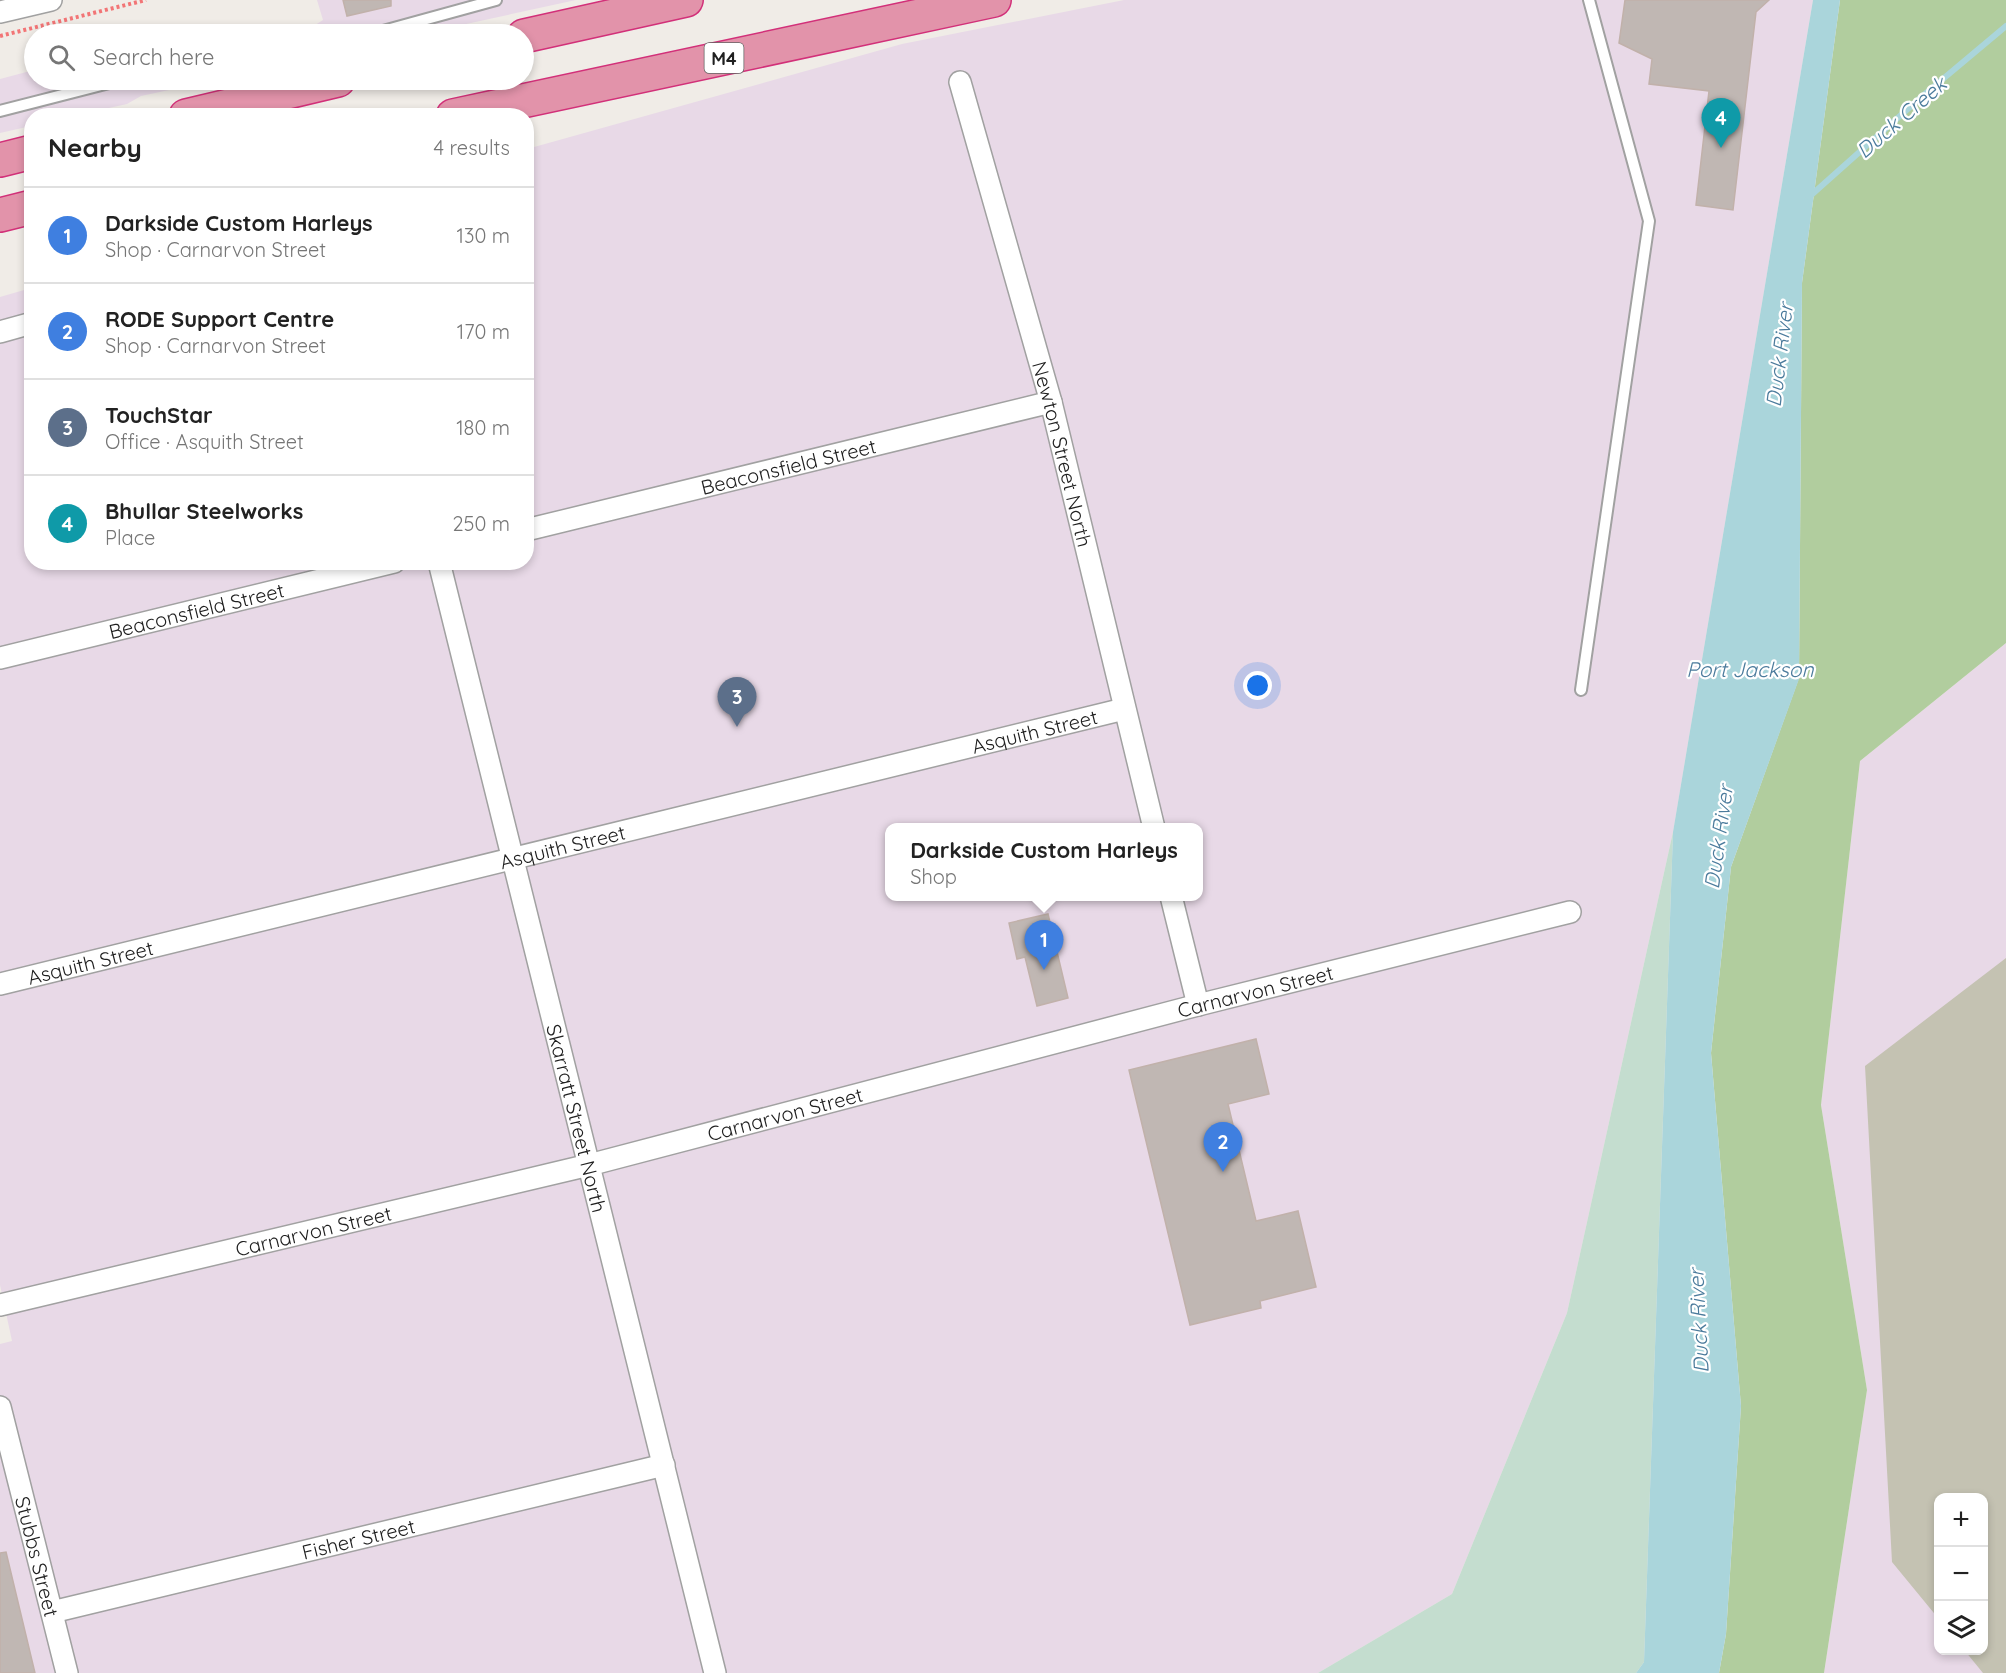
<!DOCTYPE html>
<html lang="en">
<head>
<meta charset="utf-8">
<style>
  :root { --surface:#fff; --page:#f2f2f2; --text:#222; --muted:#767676; --line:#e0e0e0; --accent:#c40b1f }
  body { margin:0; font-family:Quicksand,sans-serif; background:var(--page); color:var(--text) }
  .controls { position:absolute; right:18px; bottom:18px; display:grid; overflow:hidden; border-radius:12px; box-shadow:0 3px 9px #0003 }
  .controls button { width:54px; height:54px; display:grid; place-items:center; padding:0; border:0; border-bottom:2px solid var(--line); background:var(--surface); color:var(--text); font:30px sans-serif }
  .you { position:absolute; left:1258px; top:686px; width:21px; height:21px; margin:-15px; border:4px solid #fff; border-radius:50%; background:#1a73e8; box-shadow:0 0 0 9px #1a73e833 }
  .badge { display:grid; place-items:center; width:39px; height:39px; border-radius:50%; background:var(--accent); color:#fff; font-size:20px; font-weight:700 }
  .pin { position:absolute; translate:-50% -50px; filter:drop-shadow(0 2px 3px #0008) }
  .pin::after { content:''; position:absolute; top:32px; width:21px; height:18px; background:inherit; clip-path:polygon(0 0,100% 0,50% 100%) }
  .popup { position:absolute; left:885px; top:823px; width:318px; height:78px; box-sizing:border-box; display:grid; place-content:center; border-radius:12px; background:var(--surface); filter:drop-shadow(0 2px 4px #0005); font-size:20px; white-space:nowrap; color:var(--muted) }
  .popup b { font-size:22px; color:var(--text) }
  .popup::after { content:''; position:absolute; left:50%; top:100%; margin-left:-12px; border:12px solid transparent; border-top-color:var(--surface) }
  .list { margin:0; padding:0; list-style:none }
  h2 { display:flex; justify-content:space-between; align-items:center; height:78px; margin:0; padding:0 24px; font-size:26px }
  h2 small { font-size:20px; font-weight:400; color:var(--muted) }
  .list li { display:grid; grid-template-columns:39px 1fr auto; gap:18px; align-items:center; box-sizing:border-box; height:96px; padding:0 24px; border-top:2px solid var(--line) }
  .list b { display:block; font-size:22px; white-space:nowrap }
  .list p { margin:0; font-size:20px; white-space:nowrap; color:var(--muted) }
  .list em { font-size:20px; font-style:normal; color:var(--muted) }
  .icon { flex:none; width:33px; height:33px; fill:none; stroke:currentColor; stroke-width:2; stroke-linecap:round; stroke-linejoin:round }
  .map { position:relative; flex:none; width:2006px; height:1673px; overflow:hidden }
  .search { position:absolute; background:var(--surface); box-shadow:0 3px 9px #0003; left:24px; top:24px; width:510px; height:66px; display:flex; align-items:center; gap:15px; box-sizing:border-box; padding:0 21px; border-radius:33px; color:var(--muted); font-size:22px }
  .panel { position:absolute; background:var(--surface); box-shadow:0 3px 9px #0003; left:24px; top:108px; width:510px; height:462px; border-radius:24px }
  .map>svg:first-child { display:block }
  .industrial { fill:#e8d9e7; fill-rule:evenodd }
  .construction { fill:#c4c2b2 }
  .forest { fill:#b1cd9e }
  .wetland { fill:#c4ddcf }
  .water { fill:#aad5db }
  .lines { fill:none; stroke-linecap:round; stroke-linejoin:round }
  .stream { stroke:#aad5db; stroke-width:6 }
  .building { fill:#c0b7b3; stroke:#c1b1aa; stroke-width:1.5 }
  .lane-casing { stroke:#a1a1a1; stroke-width:14 }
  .street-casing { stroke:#a1a1a1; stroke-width:24 }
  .highway-casing { stroke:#d23079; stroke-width:36 }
  .path { stroke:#f27576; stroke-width:4; stroke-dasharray:3 3; stroke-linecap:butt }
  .lane { stroke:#fff; stroke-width:10 }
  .street { stroke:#fff; stroke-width:21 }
  .highway { stroke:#e293aa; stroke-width:33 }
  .labels { text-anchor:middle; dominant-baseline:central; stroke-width:4.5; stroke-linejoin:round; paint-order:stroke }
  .shield { fill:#fff; stroke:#636363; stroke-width:1.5 }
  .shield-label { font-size:18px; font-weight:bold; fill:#202020 }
  .street-label { font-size:20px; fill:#202020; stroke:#fff }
  .water-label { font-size:21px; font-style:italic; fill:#4b7b9c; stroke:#fff }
</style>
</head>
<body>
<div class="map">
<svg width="2006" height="1673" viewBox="0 0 2006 1673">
  <rect width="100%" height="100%" fill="#f0ece7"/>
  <path class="industrial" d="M317,0H576L420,34H301L323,20Z
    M1124,0H1813L1673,832L1567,1313L1452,1594L1318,1673H0V1344L12,1341L0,1285V297L31,288L32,562H526L527,149L902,44ZM890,828H1198V896H890Z
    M34,70V80H216L141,96L127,104L77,115L32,116L31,126L0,133V79Z
    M2006,643V1673H1824L1867,1390L1821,1105L1860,761ZM1938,1498H1984V1650H1938Z"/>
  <path class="construction" d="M2006,958V1673H1983L1965,1651L1984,1650V1498H1938V1618L1892,1562L1865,1066Z"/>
  <path class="forest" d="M1840,0H2006V643L1860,761L1821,1105L1867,1390L1824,1673H1719L1726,1634L1741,1406L1711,1053L1731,867L1799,678L1802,283Z"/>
  <path class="wetland" d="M1673,832L1644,1662L1636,1673H1318L1452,1594L1567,1313Z"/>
  <path class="water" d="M1813,0H1840L1802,283L1799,679L1731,867L1711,1053L1741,1406L1726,1634L1719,1673H1636L1644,1662L1673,832Z"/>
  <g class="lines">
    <path class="stream" d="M1809,197L1919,99L2006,26"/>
  </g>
  <path class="building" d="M343,0H391V6L347,16Z
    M1625,0H1769L1756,12L1733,210L1696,205L1709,91L1649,84L1652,59L1619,43Z
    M1048,914L1068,998L1037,1006L1025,957L1017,959L1009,923Z
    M1256,1039L1269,1094L1228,1104L1256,1221L1298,1211L1316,1287L1260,1301L1261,1308L1190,1325L1129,1070Z
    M6,1552L35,1673H0V1553Z"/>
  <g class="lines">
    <g class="lane-casing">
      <path id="lane" d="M372,34L496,0
        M0,111L121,80
        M1581,690L1649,221L1589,0"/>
    </g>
    <g class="street-casing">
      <g id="street">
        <path d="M0,12L51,0"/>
        <path id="s1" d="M960,82L1051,402L1154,828"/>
        <path d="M0,332L32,323"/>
        <path id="s2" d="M526,530L1051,402"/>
        <path id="s3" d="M439,562L715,1673"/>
        <path id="s4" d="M0,658L394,562"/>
        <path d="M1171,896L1198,1005"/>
        <path id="s5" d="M0,984L1124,709"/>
        <path id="s6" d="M0,1305L589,1165L1198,1005L1570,912"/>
        <path id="s7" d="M0,1407L67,1673"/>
        <path id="s8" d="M52,1612L664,1465"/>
      </g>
    </g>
    <g class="highway-casing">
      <path id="highway" d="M524,36L686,0
        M186,116L338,80
        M453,116L994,0
        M0,160L32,152
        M0,215L32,207"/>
    </g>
    <path class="path" d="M0,36L146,0"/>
    <use href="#lane" class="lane"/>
    <use href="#street" class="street"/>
    <use href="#highway" class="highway"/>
  </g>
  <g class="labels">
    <rect class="shield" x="704.5" y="43" width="39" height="30" rx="4.5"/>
    <g class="shield-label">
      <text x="724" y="58">M4</text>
    </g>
    <g class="street-label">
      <text stroke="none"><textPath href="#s1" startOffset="386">Newton Street North</textPath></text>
      <text stroke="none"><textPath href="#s2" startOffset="270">Beaconsfield Street</textPath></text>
      <text stroke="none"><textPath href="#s4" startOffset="202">Beaconsfield Street</textPath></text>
      <text stroke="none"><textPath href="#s5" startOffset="1065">Asquith Street</textPath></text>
      <text stroke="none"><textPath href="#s5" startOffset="579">Asquith Street</textPath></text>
      <text stroke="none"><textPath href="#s5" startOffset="93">Asquith Street</textPath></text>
      <text stroke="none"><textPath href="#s6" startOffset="1294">Carnarvon Street</textPath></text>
      <text stroke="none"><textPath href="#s6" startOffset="808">Carnarvon Street</textPath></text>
      <text stroke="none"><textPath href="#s3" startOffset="573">Skarratt Street North</textPath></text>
      <text stroke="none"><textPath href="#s6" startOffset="322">Carnarvon Street</textPath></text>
      <text stroke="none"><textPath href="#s8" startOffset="315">Fisher Street</textPath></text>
      <text stroke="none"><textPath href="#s7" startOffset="154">Stubbs Street</textPath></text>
    </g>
    <g class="water-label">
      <text transform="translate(1901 117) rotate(-41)">Duck Creek</text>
      <text transform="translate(1779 355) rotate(-83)">Duck River</text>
      <text x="1750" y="669">Port Jackson</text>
      <text transform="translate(1718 837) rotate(-82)">Duck River</text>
      <text transform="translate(1698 1321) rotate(-93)">Duck River</text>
    </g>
  </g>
</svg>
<div class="controls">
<button>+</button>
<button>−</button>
<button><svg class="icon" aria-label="layers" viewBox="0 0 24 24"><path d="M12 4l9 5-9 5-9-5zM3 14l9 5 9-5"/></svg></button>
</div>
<div class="you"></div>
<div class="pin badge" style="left:1044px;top:970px;background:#3f7fe0">1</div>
<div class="popup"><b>Darkside Custom Harleys</b>Shop</div>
<div class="pin badge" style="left:1223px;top:1172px;background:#3f7fe0">2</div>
<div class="pin badge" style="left:737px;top:727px;background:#5c6f8a">3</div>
<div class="pin badge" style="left:1721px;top:148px;background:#0f9aa8">4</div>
<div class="search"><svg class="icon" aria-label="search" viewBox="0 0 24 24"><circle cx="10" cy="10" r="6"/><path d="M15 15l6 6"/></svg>Search here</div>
<section class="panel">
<h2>Nearby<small>4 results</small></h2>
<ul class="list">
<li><span class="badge" style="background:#3f7fe0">1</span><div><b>Darkside Custom Harleys</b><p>Shop · Carnarvon Street</p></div><em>130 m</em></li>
<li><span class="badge" style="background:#3f7fe0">2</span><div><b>RODE Support Centre</b><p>Shop · Carnarvon Street</p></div><em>170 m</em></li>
<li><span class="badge" style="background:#5c6f8a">3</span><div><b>TouchStar</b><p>Office · Asquith Street</p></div><em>180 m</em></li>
<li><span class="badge" style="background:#0f9aa8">4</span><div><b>Bhullar Steelworks</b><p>Place</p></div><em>250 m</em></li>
</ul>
</section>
</div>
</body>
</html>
